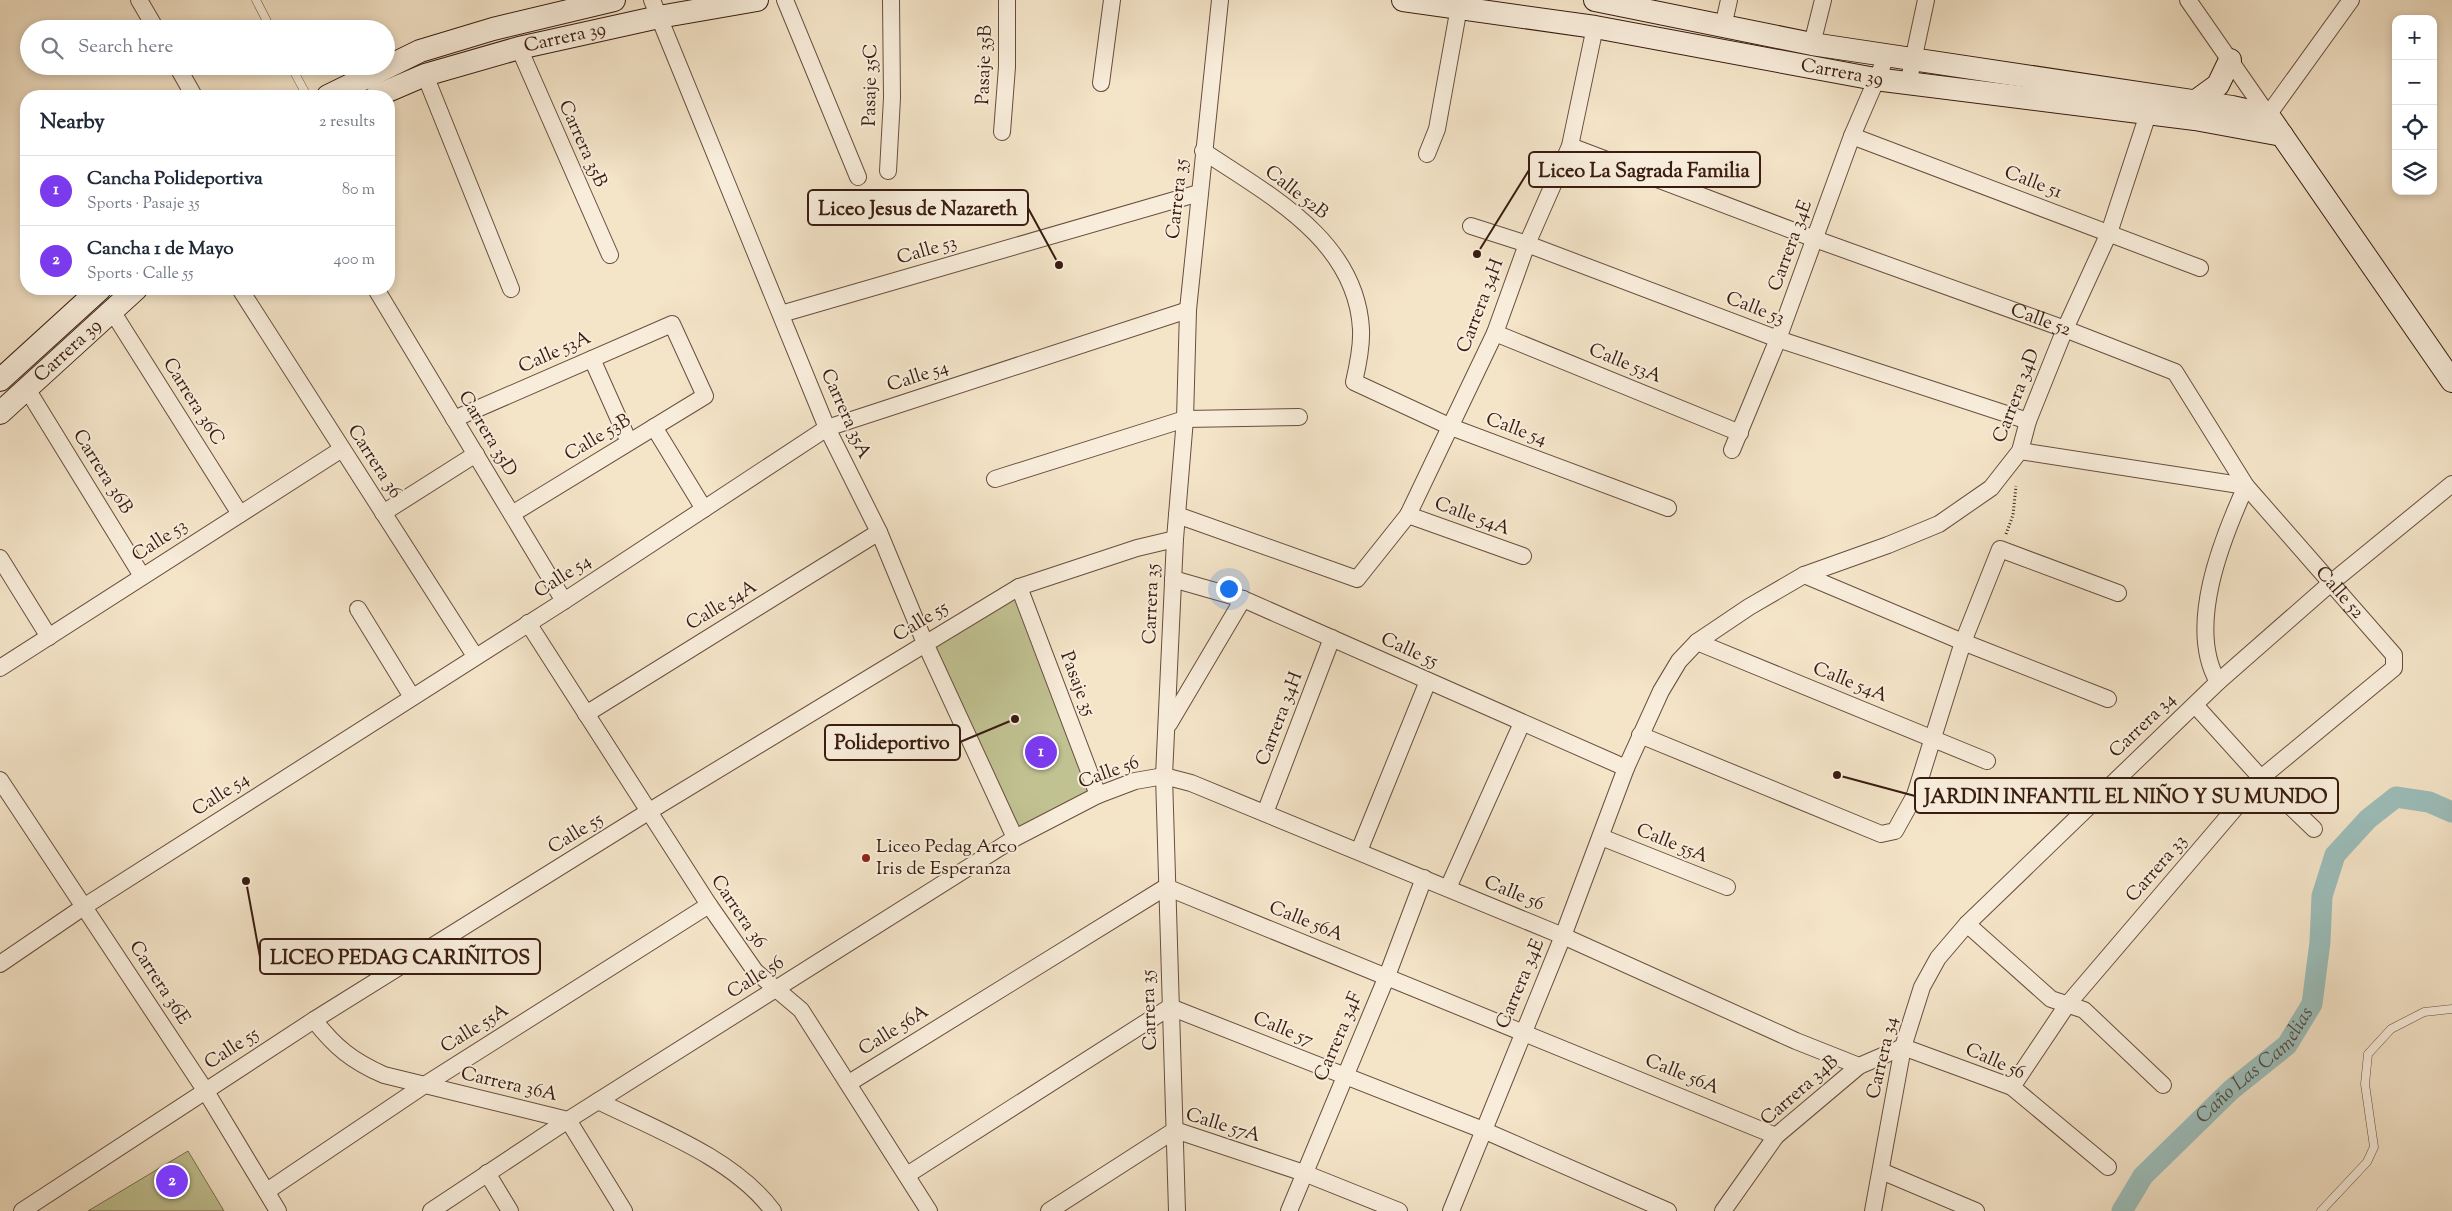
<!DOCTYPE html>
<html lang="en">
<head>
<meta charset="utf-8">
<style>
  :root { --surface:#fff; --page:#f2f2f3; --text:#1f2937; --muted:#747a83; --line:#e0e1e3; --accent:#7c3aed }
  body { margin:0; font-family:"Sorts Mill Goudy",serif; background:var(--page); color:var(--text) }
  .controls { position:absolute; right:15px; top:15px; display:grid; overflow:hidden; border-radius:10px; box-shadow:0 2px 8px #0003 }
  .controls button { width:45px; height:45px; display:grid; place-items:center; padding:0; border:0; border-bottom:1px solid var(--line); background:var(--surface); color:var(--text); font:25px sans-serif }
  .you { position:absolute; left:1228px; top:588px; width:18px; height:18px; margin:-12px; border:4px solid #fff; border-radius:50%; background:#1a73e8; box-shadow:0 0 0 8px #1a73e833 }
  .badge { display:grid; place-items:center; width:32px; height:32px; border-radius:50%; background:var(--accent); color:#fff; font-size:16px; font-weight:700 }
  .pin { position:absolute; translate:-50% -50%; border:2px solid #fff; box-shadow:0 1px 5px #0006 }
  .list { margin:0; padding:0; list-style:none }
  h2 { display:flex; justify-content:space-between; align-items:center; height:65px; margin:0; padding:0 20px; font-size:21px }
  h2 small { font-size:16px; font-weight:400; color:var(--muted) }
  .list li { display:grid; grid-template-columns:32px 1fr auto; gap:15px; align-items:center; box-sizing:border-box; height:70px; padding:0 20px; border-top:1px solid var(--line) }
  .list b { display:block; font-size:19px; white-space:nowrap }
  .list p { margin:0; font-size:16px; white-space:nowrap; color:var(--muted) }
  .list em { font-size:16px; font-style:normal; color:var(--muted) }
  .icon { flex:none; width:28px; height:28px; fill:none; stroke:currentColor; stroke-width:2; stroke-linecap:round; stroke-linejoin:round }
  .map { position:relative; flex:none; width:2452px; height:1211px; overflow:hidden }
  .search { position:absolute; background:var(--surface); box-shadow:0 2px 8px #0003; left:20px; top:20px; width:375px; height:55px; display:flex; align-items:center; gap:12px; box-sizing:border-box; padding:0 18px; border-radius:28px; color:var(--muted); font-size:19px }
  .panel { position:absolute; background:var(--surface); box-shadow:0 2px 8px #0003; left:20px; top:90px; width:375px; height:205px; border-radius:20px }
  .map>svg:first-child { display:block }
  .green { fill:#c1c292; stroke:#7d6f52 }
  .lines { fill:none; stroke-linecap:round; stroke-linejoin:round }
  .canal { stroke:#9cbeba; stroke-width:21 }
  .service-casing { stroke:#684e3f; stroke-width:9 }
  .minor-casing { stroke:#684e3f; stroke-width:18 }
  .secondary-casing { stroke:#391c11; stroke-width:24 }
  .path { stroke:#391c11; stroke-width:3; stroke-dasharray:1 2.5; stroke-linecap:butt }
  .service { stroke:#f8eddb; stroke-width:8 }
  .minor { stroke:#f8eddb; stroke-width:16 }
  .secondary { stroke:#f8eddb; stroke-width:22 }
  .poi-dot { fill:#8f2418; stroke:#f8eddb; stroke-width:2 }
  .labels { text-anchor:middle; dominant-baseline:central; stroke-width:4; stroke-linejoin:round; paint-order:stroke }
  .street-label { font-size:19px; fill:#391c11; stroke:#f8eddb }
  .poi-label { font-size:19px; fill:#391c11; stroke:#f8eddb; text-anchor:start }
  .water-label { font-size:20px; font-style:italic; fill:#574d44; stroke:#f8eddb }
  .leader { fill:none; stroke:#391c11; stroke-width:2 }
  .callout-dot { fill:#391c11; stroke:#f8eddb; stroke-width:2 }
  .callout { fill:#f8eddb; stroke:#391c11; stroke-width:2 }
  .callout-label { font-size:20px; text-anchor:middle; font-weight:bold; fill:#391c11 }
</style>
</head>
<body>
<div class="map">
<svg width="2452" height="1211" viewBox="0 0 2452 1211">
  <rect width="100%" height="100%" fill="#f4e4c8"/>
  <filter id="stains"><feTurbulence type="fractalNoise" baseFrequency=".004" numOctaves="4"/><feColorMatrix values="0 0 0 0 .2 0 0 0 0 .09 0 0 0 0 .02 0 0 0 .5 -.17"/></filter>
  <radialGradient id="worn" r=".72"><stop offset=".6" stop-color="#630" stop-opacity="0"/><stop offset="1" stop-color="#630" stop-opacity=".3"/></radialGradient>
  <path class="green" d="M1019,587L1098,795L1015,838L925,643Z
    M188,1151L224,1211H88Z"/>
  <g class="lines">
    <path class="canal" id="s1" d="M2122,1211L2143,1176L2231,1090L2287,1045L2312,1004L2320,942L2322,896L2335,855L2368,819L2396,797L2429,802L2452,812"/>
    <g class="service-casing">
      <path id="service" d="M256,0L271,29
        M291,66L307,96
        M2321,1211L2367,1162L2374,1147L2365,1084L2368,1054L2391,1029L2424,1012L2452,1009"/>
    </g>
    <g class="minor-casing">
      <g id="minor">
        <path d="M139,0L156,29"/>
        <path d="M652,0L827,428L879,532L925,643L1015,838"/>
        <path d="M785,0L858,177"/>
        <path d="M2188,0L2268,115L2351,0"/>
        <path d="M1723,27L1729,0"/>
        <path d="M1812,44L1823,0"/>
        <path d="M519,48L610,255"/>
        <path d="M177,66L194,96"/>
        <path d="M425,75L511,289"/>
        <path d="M1101,83L1112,0"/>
        <path d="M1908,84L1926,0"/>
        <path d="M1002,132L1007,67V0"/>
        <path d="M1852,136L2200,268"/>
        <path id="s2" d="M1570,146L1815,239L2065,329L2175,372L2246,486L2394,655V668L2261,778L2067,1005L2012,1087"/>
        <path d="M1203,151C1269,195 1356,240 1361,329C1362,347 1358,365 1354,382L1451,427L1668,508"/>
        <path d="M1427,154L1437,129L1459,7"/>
        <path d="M888,171L892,98L891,0"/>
        <path d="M1471,226L1527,244L1778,339L2028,421"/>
        <path d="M240,289L475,656"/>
        <path d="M376,289L564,601"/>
        <path d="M112,311L240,514"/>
        <path d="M781,314L1199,193"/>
        <path d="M1495,333L1740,433"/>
        <path d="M592,359L629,442"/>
        <path d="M27,389L142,576"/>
        <path d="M454,419L672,324L705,396L512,514"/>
        <path d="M654,427L704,509"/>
        <path d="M1732,450L1778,339L1852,136L1887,55"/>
        <path d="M2020,451L2246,486C2222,539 2186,627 2218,682"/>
        <path d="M995,479L1185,419L1299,417"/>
        <path d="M383,513L476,454"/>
        <path d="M1177,515L1357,579L1408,515L1495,333L1527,244L1570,146L1595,27"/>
        <path d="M1408,515L1523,556"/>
        <path d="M0,558L49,637"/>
        <path d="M1804,575L1963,642L2108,699"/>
        <path d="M1173,579L1243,599L1626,768"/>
        <path d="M1019,587L1098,795"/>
        <path d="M358,609L412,697"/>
        <path d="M528,623L709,905L755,971L801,1010L929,1211"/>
        <path d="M1697,642L1987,761"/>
        <path d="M0,668L342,449"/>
        <path d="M2195,705L2261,778L2314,829"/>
        <path d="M586,714L879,532"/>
        <path d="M1169,724L1243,599"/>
        <path d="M1640,735L1881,834L1895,831L1915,795L1963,642L2000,549L2118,593"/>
        <path d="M0,780L205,1090L278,1211"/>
        <path d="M1265,813L1332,638"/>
        <path d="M1601,837L1727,887"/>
        <path d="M1359,851L1428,681"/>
        <path d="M1448,888L1522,723"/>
        <path d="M1967,924L2051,999L2084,1010L2163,1085"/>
        <path d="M0,964L85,906L564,601L827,428L1188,310"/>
        <path d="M314,1020C335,1047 352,1061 384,1075L568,1120L624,1211"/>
        <path d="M849,1083L1166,887L1776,1136"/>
        <path d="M598,1101C655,1129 734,1158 773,1211"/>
        <path d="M1881,1171L1976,1211"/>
        <path d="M487,1173L510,1211"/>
        <path d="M907,1175L1170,1007L1483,1130L1668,1211"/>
        <path d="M267,1191L423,1086L709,905"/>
        <path d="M22,1211L314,1020L648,812L1019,587L1137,548L1175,539"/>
        <path d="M431,1211L568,1120L1015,838L1098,795L1135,781L1164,776L1191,783L1563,936L1796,1041L1859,1066"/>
        <path d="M1049,1211L1175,1130L1304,1173L1399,1211"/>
        <path d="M1177,1211L1164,776L1175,539L1185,419L1188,310L1220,0"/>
        <path d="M1289,1211L1387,976L1424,878"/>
        <path d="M1451,1211L1563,936L1626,768L1661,691L1679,661L1697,642L1749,607L1804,575L1888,545L1939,524L1991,488L2020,451L2028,421L2065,329L2109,233L2148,114"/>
        <path d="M1723,1211L1776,1136L1859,1066L1903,1047L2012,1087L2108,1167"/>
        <path d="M1873,1211L1903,1047L1922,987L1938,958L1967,924L2218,682L2332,582L2452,484"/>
      </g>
    </g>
    <g class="secondary-casing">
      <g id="secondary">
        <path id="s3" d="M1403,0L1595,27L1875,79L2195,119L2282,135"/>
        <path d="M1595,0L1812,44L2232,107L2268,115L2452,381"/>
        <path d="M328,96L420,51L493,29L614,0"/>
        <path id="s4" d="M376,96L425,75L519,48L659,17L757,0"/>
        <path d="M2196,101L2218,85L2230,60"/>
        <path d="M0,380L100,289"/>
        <path id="s5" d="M0,413L136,289"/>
      </g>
    </g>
    <path class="path" d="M2006,534L2013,515L2016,486"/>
    <use href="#service" class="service"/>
    <use href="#minor" class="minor"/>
    <use href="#secondary" class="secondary"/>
  </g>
  <circle class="poi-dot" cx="866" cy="858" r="5"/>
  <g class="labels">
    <g class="street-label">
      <text stroke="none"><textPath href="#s4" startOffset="198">Carrera 39</textPath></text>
      <text transform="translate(985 65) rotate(-88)">Pasaje 35B</text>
      <text stroke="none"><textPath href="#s3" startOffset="445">Carrera 39</textPath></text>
      <text transform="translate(871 85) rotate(-89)">Pasaje 35C</text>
      <text transform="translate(582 144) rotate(66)">Carrera 35B</text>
      <text transform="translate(2033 183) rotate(21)">Calle 51</text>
      <text transform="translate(1296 193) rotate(38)">Calle 52B</text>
      <text transform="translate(1178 199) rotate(-84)">Carrera 35</text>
      <text transform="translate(1791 246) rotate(-70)">Carrera 34E</text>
      <text transform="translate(927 251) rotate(-16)">Calle 53</text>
      <text transform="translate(1481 306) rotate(-69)">Carrera 34H</text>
      <text transform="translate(1755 309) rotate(21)">Calle 53</text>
      <text stroke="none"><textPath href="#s2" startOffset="502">Calle 52</textPath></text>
      <text stroke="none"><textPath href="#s5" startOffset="92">Carrera 39</textPath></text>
      <text transform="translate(555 353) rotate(-24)">Calle 53A</text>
      <text transform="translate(1625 364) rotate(22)">Calle 53A</text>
      <text transform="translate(918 377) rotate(-18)">Calle 54</text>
      <text transform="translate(2017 396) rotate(-69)">Carrera 34D</text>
      <text transform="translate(193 402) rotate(58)">Carrera 36C</text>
      <text transform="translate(845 414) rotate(66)">Carrera 35A</text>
      <text transform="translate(1516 430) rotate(20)">Calle 54</text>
      <text transform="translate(487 434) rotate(59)">Carrera 35D</text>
      <text transform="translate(598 438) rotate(-31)">Calle 53B</text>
      <text transform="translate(374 462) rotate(57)">Carrera 36</text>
      <text transform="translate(102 472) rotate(58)">Carrera 36B</text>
      <text transform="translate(1472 517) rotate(20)">Calle 54A</text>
      <text transform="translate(160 541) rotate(-33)">Calle 53</text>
      <text transform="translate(563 577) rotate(-33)">Calle 54</text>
      <text stroke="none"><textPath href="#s2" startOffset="922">Calle 52</textPath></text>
      <text transform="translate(1152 604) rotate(-88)">Carrera 35</text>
      <text transform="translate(722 606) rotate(-31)">Calle 54A</text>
      <text transform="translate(921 622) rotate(-31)">Calle 55</text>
      <text transform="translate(1409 651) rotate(24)">Calle 55</text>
      <text transform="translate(1850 683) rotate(22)">Calle 54A</text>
      <text transform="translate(1077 684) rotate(69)">Pasaje 35</text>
      <text transform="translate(1280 719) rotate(-69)">Carrera 34H</text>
      <text transform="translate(2143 726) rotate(-44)">Carrera 34</text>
      <text transform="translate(1109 773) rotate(-20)">Calle 56</text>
      <text transform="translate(221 795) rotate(-33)">Calle 54</text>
      <text transform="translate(576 834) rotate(-32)">Calle 55</text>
      <text transform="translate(1672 844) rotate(22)">Calle 55A</text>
      <text transform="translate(2157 869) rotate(-49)">Carrera 33</text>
      <text transform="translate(1514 894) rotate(22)">Calle 56</text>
      <text transform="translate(738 912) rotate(56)">Carrera 36</text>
      <text transform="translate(1306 922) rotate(22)">Calle 56A</text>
      <text transform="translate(756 978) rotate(-32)">Calle 56</text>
      <text transform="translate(159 983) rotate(57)">Carrera 36E</text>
      <text transform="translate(1521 984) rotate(-67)">Carrera 34E</text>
      <text transform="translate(1150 1010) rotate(-92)">Carrera 35</text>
      <text transform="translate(475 1029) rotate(-32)">Calle 55A</text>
      <text transform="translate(1283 1030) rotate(22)">Calle 57</text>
      <text transform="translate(894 1031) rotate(-32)">Calle 56A</text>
      <text transform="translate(1339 1037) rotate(-67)">Carrera 34F</text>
      <text transform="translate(232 1049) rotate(-33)">Calle 55</text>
      <text transform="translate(1883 1058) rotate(-77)">Carrera 34</text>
      <text transform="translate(1995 1062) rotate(24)">Calle 56</text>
      <text transform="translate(1682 1075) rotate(22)">Calle 56A</text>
      <text transform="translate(509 1085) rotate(13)">Carrera 36A</text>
      <text transform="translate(1800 1091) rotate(-41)">Carrera 34B</text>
      <text transform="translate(1223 1126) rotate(17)">Calle 57A</text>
    </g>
    <g class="poi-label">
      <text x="876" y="847">Liceo Pedag Arco<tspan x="876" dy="22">Iris de Esperanza</tspan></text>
    </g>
    <g class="water-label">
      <text stroke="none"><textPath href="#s1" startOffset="199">Caño Las Camelias</textPath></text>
    </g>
  </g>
  <path class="leader" d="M1477 254L1529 170M1059 265L1028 208M1015 719L960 742M1837 775L1915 796M246 881L260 957"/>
  <g class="callout-dot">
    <circle cx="1477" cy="254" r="5"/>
    <circle cx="1059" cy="265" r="5"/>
    <circle cx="1015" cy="719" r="5"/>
    <circle cx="1837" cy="775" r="5"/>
    <circle cx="246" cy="881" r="5"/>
  </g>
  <g class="callout">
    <rect x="1529" y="152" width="231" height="35" rx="5"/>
    <rect x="808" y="190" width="220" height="35" rx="5"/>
    <rect x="825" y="725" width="135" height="35" rx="5"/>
    <rect x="1915" y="778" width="423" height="35" rx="5"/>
    <rect x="260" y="939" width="280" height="35" rx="5"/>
  </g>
  <g class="callout-label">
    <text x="1644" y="177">Liceo La Sagrada Familia</text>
    <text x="918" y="215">Liceo Jesus de Nazareth</text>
    <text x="892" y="749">Polideportivo</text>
    <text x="2126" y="803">JARDIN INFANTIL EL NIÑO Y SU MUNDO</text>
    <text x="400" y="964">LICEO PEDAG CARIÑITOS</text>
  </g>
  <rect width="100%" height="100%" filter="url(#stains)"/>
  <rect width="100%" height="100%" fill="url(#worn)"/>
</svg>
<div class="controls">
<button>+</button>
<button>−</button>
<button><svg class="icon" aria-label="locate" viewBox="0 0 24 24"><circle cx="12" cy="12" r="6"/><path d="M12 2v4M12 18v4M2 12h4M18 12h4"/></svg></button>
<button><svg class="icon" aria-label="layers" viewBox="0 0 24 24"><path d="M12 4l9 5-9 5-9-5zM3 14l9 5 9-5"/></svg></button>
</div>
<div class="you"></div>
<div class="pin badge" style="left:1041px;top:752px">1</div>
<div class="pin badge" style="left:172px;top:1181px">2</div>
<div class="search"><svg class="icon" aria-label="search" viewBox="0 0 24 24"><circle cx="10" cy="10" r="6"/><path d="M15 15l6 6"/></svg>Search here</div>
<section class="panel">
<h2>Nearby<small>2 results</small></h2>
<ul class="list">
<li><span class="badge">1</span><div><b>Cancha Polideportiva</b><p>Sports · Pasaje 35</p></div><em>80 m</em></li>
<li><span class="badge">2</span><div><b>Cancha 1 de Mayo</b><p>Sports · Calle 55</p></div><em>400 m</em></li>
</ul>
</section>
</div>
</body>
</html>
